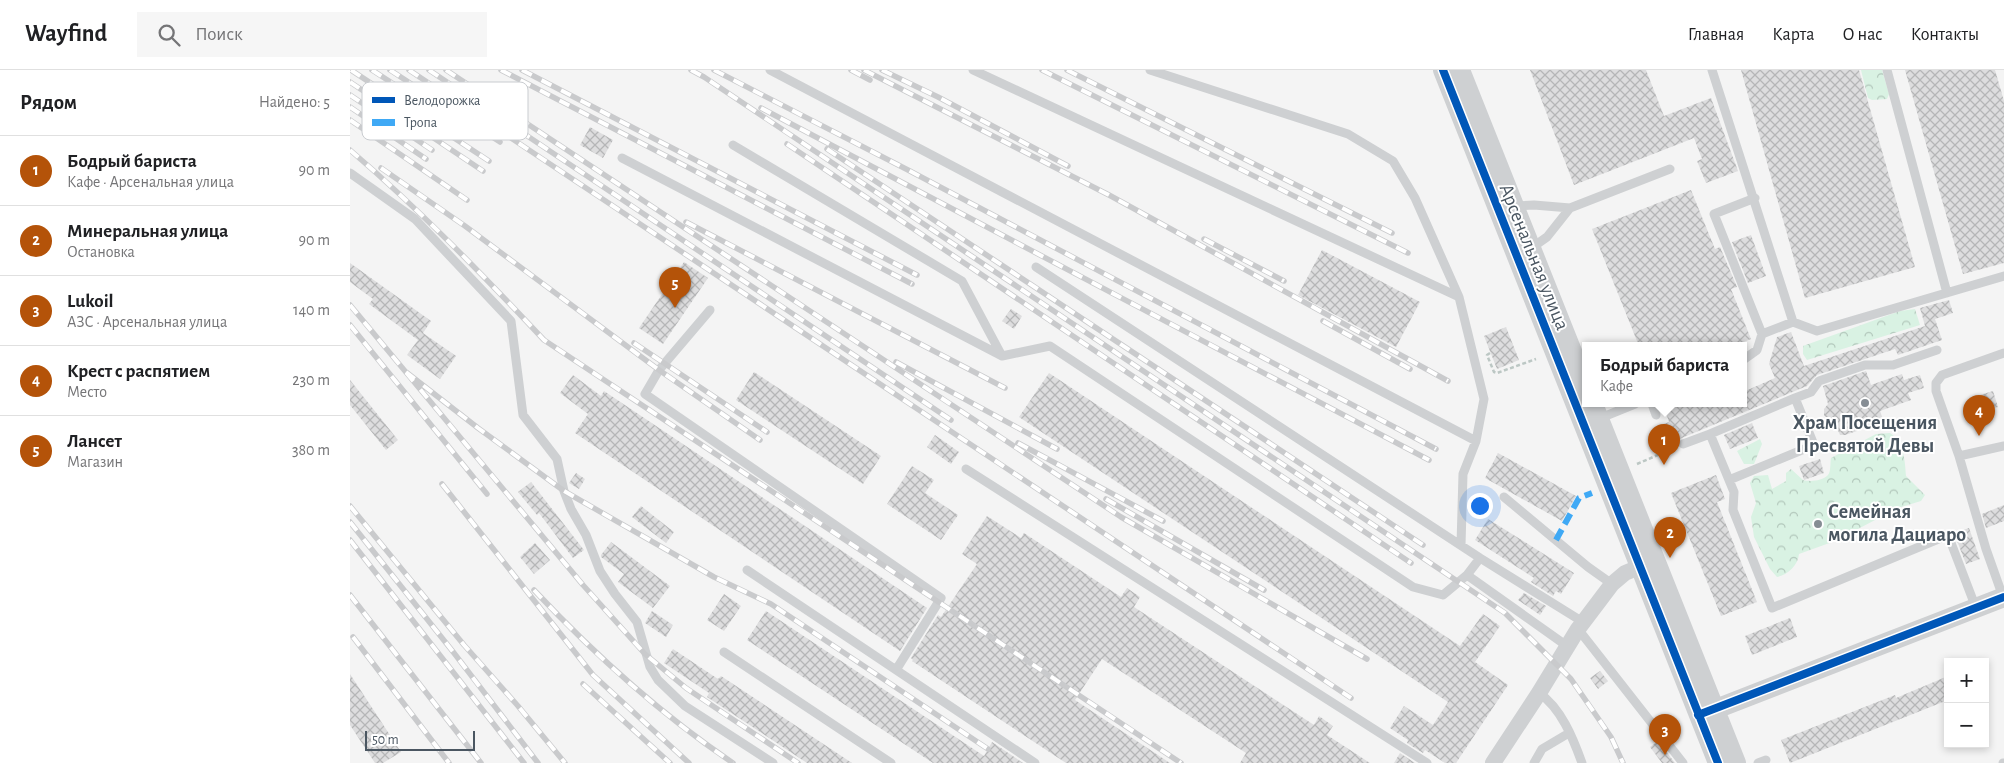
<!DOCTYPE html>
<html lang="ru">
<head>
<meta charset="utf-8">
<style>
  :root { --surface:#fff; --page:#f6f6f6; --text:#202124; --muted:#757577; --line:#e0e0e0; --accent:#b45309 }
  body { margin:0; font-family:"Alegreya Sans",sans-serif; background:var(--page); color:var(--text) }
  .controls { position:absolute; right:15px; bottom:15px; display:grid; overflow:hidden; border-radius:0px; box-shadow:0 2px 8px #0003 }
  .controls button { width:45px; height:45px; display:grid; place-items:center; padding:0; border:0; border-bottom:1px solid var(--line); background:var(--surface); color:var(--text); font:25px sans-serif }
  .scale { position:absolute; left:15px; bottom:12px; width:110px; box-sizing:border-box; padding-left:5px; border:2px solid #4a5661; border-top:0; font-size:14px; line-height:18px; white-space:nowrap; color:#4a5661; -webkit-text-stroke:4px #fff; paint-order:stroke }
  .you { position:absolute; left:1129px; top:435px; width:18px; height:18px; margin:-12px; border:4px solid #fff; border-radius:50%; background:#1a73e8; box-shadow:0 0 0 8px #1a73e833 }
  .badge { display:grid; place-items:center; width:32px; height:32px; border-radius:50%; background:var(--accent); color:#fff; font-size:16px; font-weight:700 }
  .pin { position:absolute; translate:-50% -41px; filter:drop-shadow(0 1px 2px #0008) }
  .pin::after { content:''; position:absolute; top:26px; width:18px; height:15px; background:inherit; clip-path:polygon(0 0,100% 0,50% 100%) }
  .popup { position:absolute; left:1232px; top:272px; width:165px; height:65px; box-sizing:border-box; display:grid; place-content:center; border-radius:0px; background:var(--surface); filter:drop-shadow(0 1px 4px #0005); font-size:16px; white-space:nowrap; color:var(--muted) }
  .popup b { font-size:19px; color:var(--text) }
  .popup::after { content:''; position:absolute; left:50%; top:100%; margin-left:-10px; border:10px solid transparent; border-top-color:var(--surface) }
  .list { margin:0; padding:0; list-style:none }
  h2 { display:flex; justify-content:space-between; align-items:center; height:65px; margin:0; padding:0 20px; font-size:21px }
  h2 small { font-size:16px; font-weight:400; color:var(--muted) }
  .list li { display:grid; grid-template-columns:32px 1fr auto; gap:15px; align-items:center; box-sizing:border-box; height:70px; padding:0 20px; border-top:1px solid var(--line) }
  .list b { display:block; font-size:19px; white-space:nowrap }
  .list p { margin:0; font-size:16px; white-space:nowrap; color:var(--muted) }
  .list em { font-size:16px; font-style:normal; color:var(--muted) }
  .icon { flex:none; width:28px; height:28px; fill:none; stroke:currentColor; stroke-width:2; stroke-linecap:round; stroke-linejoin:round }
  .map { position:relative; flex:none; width:1654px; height:693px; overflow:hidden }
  header { display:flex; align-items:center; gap:30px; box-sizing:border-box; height:70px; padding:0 25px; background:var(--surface); border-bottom:1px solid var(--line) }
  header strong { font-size:24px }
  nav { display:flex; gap:28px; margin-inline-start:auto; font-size:18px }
  .search { width:350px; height:45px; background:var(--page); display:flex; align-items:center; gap:12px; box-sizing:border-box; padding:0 18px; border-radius:0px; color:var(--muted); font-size:19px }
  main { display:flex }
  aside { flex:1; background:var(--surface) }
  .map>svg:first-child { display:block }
  .forest { fill:url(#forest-crowns) }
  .building { fill:url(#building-cross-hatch) }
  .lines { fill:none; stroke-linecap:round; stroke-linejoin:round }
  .path { stroke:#bcc7c4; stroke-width:2.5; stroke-dasharray:4 2.5; stroke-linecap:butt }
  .service { stroke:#ced0d2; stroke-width:9 }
  .minor { stroke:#ced0d2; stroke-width:16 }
  .tertiary { stroke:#ced0d2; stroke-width:20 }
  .rail-casing { stroke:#c9cacc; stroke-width:5.5 }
  .rail { stroke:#fff; stroke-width:4; stroke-dasharray:11; stroke-linecap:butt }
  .quiet { stroke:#3fa9f5; stroke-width:6; stroke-dasharray:12 6; stroke-linecap:butt }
  .cycleway-casing { stroke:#fff; stroke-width:11 }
  .cycleway { stroke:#0057b8; stroke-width:8 }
  .poi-dot { fill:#868d94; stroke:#fff; stroke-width:2 }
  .labels { text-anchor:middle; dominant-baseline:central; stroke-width:4; stroke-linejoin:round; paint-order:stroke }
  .street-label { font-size:20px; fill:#4a5661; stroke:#fff }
  .poi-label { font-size:20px; font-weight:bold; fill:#4a5661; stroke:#fff }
  .key { fill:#fff; stroke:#c9ccd0; stroke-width:1 }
  .key-label { font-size:14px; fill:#4a5661 }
</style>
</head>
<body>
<header>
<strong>Wayfind</strong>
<div class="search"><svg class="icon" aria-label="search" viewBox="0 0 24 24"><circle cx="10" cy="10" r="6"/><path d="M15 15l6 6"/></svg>Поиск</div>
<nav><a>Главная</a><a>Карта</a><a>О нас</a><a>Контакты</a></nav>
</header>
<main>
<aside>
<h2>Рядом<small>Найдено: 5</small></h2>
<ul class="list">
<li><span class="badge">1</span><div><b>Бодрый бариста</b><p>Кафе · Арсенальная улица</p></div><em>90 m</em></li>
<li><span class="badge">2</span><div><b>Минеральная улица</b><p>Остановка</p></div><em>90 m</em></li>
<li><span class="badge">3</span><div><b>Lukoil</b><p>АЗС · Арсенальная улица</p></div><em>140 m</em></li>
<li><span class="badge">4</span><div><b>Крест с распятием</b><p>Место</p></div><em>230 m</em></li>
<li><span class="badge">5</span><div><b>Лансет</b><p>Магазин</p></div><em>380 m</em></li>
</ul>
</aside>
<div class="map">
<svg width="1654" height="693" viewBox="0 0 1654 693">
  <defs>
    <pattern id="forest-crowns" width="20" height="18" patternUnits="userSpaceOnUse" patternTransform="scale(1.25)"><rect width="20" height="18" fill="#d9f2e3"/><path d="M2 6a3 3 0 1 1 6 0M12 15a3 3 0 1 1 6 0" fill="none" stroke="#b2c7bb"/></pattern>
    <pattern id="building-cross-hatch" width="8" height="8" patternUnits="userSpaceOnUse" patternTransform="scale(1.25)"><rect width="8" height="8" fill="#ddddde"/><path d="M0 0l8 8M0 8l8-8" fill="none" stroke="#b5b6b7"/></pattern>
  </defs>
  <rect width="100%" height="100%" fill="#f4f4f4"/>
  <path class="forest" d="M1511,0H1532L1539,24L1537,29L1522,30L1518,28Z
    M1565,239L1570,255L1457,290L1453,284V276L1550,241Z
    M1540,363C1554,372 1555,391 1556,406L1575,425L1571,431L1548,438L1485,471L1449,484C1448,495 1438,505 1427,507L1420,499L1404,467L1401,447L1406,433L1400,413L1404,406L1418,405L1422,419L1436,411V403L1441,399L1453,410C1460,412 1472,411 1478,405C1481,402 1480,393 1481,388L1526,364Z
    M1410,369L1412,374L1404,394H1394L1387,381Z"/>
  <path class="building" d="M1180,0H1296L1314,46L1361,28L1388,101L1356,113L1347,91L1352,89L1344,68L1224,115Z
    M1391,0H1509L1565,197L1455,228Z
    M1555,0H1645L1654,31V193L1613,204Z
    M240,57L263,70L253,88L230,75Z
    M1341,120L1365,179L1370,177L1387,217L1381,219L1401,269L1384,276H1289L1242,159Z
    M1401,165L1416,206L1398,213L1382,172Z
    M972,180L1070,232L1046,277L948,225Z
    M334,192L358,208L313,274L289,258Z
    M0,193L81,251L73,263L106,286L90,309L57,285L68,270L19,234L23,229L0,212Z
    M1599,230L1603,243L1585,249L1592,270L1548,285L1545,279L1467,305L1457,316L1310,377L1303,358L1319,352L1315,340L1330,334H1393V322L1425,308L1419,294L1427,267L1441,262L1454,296L1575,256L1570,238Z
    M661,239L672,246L664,259L652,251Z
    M1156,257L1169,290L1147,299L1134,266Z
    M1516,301L1521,315L1552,304L1554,310L1570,305L1574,318L1558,323L1561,330L1530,341L1534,352L1495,365H1490L1484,351L1478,350L1474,345V339L1478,334L1473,316Z
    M404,302L531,386L513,414L386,330Z
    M699,303L1110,576L1133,544L1150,556L1125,592L1158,615L1106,693H1095L1075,680L1073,683L1057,673L1058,670L1040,658L1054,636L1083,655L1098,632L669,347Z
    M223,305L251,326L254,321L577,538L550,581L225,363L238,344L210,323Z
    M0,310L48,370L36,380L0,335Z
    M1643,321L1648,337L1635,341L1630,325Z
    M1402,353L1408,368L1380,379L1374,365Z
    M585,365L609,382L601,394L577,377Z
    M1148,383L1226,426L1212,451L1135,408Z
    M1470,389L1474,403L1454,410L1449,396Z
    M562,396L584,410L575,423L608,445L591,470L537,434Z
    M226,403L235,409L229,419L219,413Z
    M1366,405L1375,429L1367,432L1407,532L1371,546L1321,423Z
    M181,412L234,480L223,488L189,443L187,445L168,422Z
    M1654,435V451L1636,458L1632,444Z
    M291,436L324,462L316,473L282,447Z
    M637,446L671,468L674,463L771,527L777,518L790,527L784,537L964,655L969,646L983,656L977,665L1020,693H890L896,683L752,589L725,630L820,693H716L562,591L563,590L561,588L588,545L591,547L627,494L612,484Z
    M1138,449L1224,503L1211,524L1206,521L1203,526L1181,512L1184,508L1125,470Z
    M1619,458L1630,489L1616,494L1604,463Z
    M261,472L320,516L303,538L268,512L274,504L251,487V485Z
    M185,473L200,490L184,504L170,487Z
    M1174,523L1196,536L1190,545L1168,530Z
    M374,524L391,536L374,561L357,550Z
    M302,541L323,555L316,567L295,553Z
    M416,541L634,686L642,672L673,693H583L397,570Z
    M1440,548L1447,567L1402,585L1395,566Z
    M323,579L368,609L371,606L502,693H457L357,627L359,623L314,593Z
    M1250,601L1258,611L1248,619L1240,608Z
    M0,604L51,682L33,693H25L0,655Z
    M1598,606V630L1440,693L1431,670L1545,625L1546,628Z
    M1308,671L1325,693H1312L1300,677Z
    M1050,683L1065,693H1044Z"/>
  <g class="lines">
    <path class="path" d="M1140,283L1137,285L1144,302L1147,303L1186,289
      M1287,394L1324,378"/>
    <path class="service" d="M420,0L1126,371
      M623,0L1109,227L1134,329L1126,371L1113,404L1111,475
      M800,0L998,64L1043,91L1065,128L1109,227
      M1362,0L1443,252
      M1537,0L1597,223
      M383,75L612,211L652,286
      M272,88L652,286L700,276L1063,517L1093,525L1117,505L1130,488
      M0,103L65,149L161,251L173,345L207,389L214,421L221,439L236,465L250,501L265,524L287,552L300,597L308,610L335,636L423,693
      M1405,128L1364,144L1412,264
      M1164,136L1184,135L1220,138L1197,167L1180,179
      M1220,138L1320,99
      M686,197L1130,488L1233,552
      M360,240L309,300L295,324L591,528L546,600
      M1393,290L1407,280L1412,264L1443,252L1467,261L1654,206
      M1445,328L1461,322L1469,311L1515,295H1543L1587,280
      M1302,334L1306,345
      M1248,349L1285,334
      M1360,364L1445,328L1464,375L1379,410
      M1333,374L1360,364L1384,422L1383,440L1422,538L1598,465L1626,538
      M1609,386L1654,376
      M616,399L1077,693
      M1154,427L1238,497L1262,514
      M397,500L685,693
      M1117,505L1217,576
      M1653,527L1636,479L1609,386L1586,321V313L1592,305L1654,283
      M1228,559L1333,693
      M374,582L541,693
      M1189,623C1211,638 1223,668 1232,693
      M1184,693L1192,679L1219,663
      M1408,693L1416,690
      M1653,693H1654"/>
    <path class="minor" d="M1143,693L1189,623L1228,559L1262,514L1275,503L1301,492"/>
    <path class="tertiary" d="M1093,0L1368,693
      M1110,0L1235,314
      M1243,334L1386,693
      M1353,644L1654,527"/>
    <g class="rail-casing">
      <path id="rail" d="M1,0L139,91
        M22,0L59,24
        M40,0L150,72
        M59,0L1001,628
        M79,0L601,350
        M96,0L771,447L1017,589
        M151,0L562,214
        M172,0L567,205
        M341,0L354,7L1155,543L1221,609L1261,667L1273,693
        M364,0L558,100L1086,379
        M501,0L520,10
        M514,0L759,125L1098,311
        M532,0L588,27L718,96
        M692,0L1058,183
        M717,0L1042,163
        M0,12L133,101
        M0,25L82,80
        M0,37L76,89
        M411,38L1079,390
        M0,50L117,130
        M437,74L1061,493
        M477,79L1073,475
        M0,80C69,139 132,204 194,270L831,693
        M31,98L115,156L309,300L410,370
        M336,152L655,318
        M854,169L934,211
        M0,235L233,515L295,584L336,618L448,693
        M973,251L1060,299
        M0,255L137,424
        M284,273L417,362
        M546,292L707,379
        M56,302L128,358L214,421L364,507L421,534L638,679
        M668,373L813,451
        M92,414L243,605L339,693
        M756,429L914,520
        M0,436L114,575L168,636L215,693
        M0,452L104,583L188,693
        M0,470L174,693
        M184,520C245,585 309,643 383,693
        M0,525L131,693
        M3,567L99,693
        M233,614L320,693"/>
    </g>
    <use href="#rail" class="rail"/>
    <path class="quiet" d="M1206,470L1229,428L1242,423"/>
    <g class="cycleway-casing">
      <path id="cycleway" d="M1093,0L1368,693
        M1348,645L1654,527"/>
    </g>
    <use href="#cycleway" class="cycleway"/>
  </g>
  <g class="poi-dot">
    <circle cx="1515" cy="333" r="5"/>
    <circle cx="1468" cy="454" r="5"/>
  </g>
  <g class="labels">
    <g class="street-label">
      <text transform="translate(1184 187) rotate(68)">Арсенальная улица</text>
    </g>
    <g class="poi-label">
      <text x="1515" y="353">Храм Посещения<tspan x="1515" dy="23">Пресвятой Девы</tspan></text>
      <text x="1478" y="442" text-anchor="start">Семейная<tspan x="1478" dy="23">могила Дациаро</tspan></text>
    </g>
  </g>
  <rect x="12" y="12" width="166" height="58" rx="8" class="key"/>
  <rect x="22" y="27" width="23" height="6" fill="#0057b8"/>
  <rect x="22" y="49" width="23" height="7" fill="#3fa9f5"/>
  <g class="key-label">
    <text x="54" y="35">Велодорожка</text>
    <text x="54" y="57">Тропа</text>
  </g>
</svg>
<div class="controls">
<button>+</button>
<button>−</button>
</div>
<div class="scale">50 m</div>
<div class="you"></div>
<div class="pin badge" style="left:1314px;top:395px">1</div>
<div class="popup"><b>Бодрый бариста</b>Кафе</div>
<div class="pin badge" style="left:1320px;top:488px">2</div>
<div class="pin badge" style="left:1315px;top:685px">3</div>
<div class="pin badge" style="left:1629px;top:366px">4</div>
<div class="pin badge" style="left:325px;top:238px">5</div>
</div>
</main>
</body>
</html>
